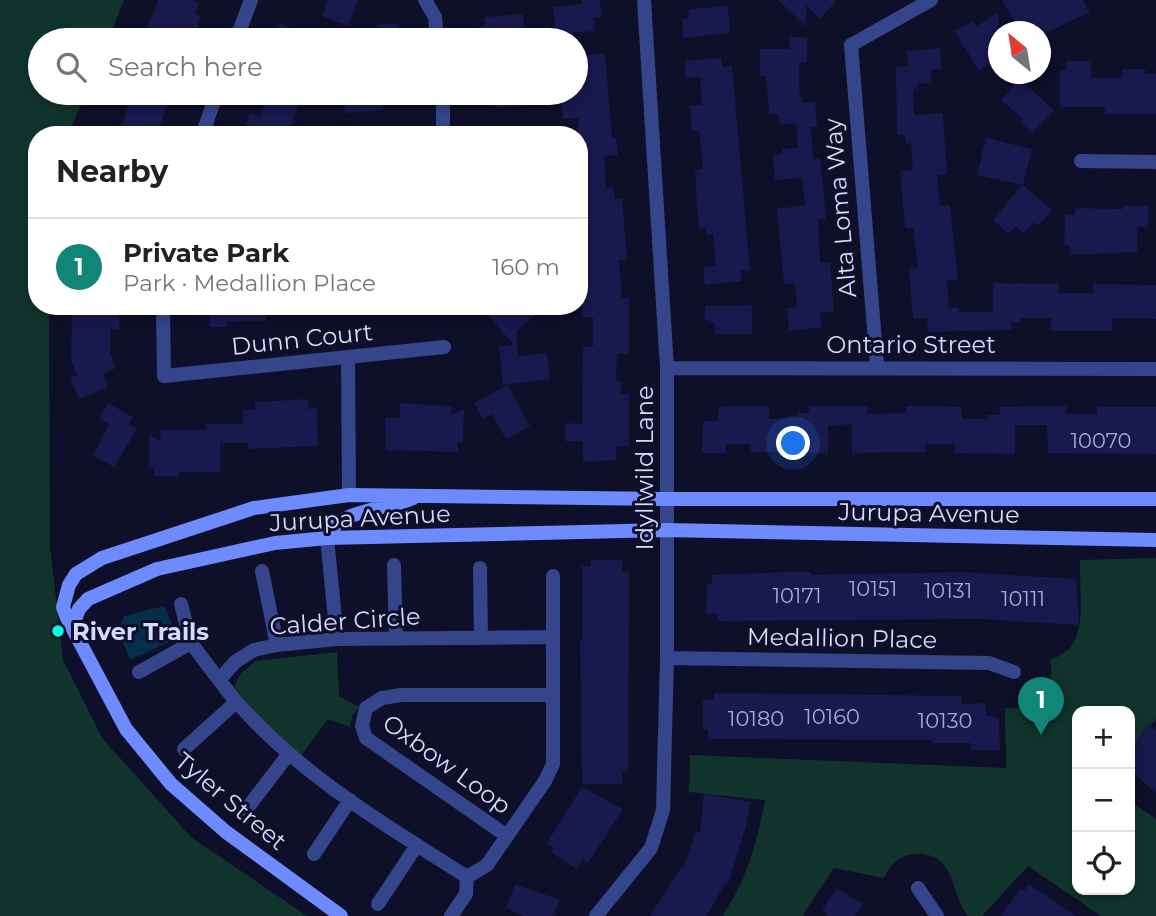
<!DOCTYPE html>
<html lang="en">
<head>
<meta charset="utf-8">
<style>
  :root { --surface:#fff; --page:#f6f6f6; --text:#202124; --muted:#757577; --line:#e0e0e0; --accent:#128579 }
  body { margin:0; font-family:Montserrat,sans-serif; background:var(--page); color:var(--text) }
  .controls { position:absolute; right:21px; bottom:21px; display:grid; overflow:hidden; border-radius:14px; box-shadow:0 4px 10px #0003 }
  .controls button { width:63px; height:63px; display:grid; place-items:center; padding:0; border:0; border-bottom:2px solid var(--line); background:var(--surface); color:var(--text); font:35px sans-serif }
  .compass { position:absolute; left:988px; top:21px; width:63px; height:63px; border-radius:50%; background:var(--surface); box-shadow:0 4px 10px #0003; rotate:330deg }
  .you { position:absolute; left:794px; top:444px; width:24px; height:24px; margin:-18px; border:5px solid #fff; border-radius:50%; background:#1a73e8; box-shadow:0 0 0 10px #1a73e833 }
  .badge { display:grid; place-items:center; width:46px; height:46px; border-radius:50%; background:var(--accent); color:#fff; font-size:23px; font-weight:700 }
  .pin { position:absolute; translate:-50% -58px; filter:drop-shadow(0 2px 4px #0008) }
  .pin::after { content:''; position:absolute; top:37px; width:24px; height:21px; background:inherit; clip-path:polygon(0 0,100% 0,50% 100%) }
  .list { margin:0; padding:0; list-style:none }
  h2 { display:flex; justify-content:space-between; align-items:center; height:91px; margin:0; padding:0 28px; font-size:30px }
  h2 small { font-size:23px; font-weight:400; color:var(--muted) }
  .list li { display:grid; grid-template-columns:46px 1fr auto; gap:21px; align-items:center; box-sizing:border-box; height:98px; padding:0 28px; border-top:2px solid var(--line) }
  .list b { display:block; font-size:26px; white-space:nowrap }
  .list p { margin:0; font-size:23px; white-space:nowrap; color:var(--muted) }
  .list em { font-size:23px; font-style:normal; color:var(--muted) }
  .icon { flex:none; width:38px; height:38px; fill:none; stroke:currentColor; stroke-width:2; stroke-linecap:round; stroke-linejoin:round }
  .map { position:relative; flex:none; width:1156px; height:916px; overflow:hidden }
  .search { position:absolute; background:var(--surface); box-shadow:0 4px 10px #0003; left:28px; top:28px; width:560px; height:77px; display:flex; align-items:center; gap:18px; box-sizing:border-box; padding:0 24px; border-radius:38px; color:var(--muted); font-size:26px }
  .panel { position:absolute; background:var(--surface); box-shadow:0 4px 10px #0003; left:28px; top:126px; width:560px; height:189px; border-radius:28px }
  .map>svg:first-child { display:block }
  .green { fill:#10342b }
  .water { fill:#062e4a }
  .building { fill:#18194c }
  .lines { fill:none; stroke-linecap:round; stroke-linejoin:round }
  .street { stroke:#35458c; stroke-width:14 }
  .secondary { stroke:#6d8aff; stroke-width:14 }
  .poi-dot { fill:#02ffe0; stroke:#0e0f29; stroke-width:2.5 }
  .labels { text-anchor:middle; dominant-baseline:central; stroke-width:6; stroke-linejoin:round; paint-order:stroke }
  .number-label { font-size:21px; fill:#a6aad2 }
  .street-label { font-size:24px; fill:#d6daff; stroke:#0e0f29 }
  .poi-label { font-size:24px; font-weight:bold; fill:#d6daff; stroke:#0e0f29; text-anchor:start }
</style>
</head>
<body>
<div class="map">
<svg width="1156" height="916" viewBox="0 0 1156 916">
  <rect width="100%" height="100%" fill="#0e0f29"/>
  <path class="green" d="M0,0H124L108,40H40V93H86L68,135H37V306H49L50,546L63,660L102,738L191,837L307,916H0Z
    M1156,558V719L1130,751V711H1077V890H1130V801L1156,819V916H1101L1028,866L982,916H968C950,893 956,853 917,854C900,854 891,864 884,878L834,868L802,916H722C747,880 757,842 765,800L689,792L690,755L1006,768L1005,708C1035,711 1057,692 1050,661C1059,656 1071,650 1075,640C1085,618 1079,584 1080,560Z
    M337,652L339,696L359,707L352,716L350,727L328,719L300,757L259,717L234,686L241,673L256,661Z"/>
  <path class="water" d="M164,606L178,638L130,660L118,630L124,616Z"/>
  <path class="building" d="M158,0H190L199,3L195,14L201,16L193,40H143Z
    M328,0H358L348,26L322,16Z
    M582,0H600L602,17L594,18L595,31L556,34L553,7L582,4Z
    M778,0H837L820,19L806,5V27Z
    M1002,0H1083L1090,12L1040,36V32H1020Z
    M728,6L730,33L683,38L682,19L689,18L688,9Z
    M998,13V59L979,70L954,31L973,21L976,26Z
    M523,14L525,37L519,40H478L477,27L485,26L484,17Z
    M399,23L400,40H379L378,25Z
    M279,24L297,30L294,40H273Z
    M789,37H807V62H799V89L803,103L815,102L817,127H811L813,159L820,158L826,219H818L820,263L830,262L834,312L820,313L821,327L789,331L787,308L797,307L795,283L784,284L777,209L805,205L802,178L775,180L773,155L782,154V149L798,148L796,123L780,125L779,114H769L766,76H760V49H790Z
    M940,48L941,69L931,70L932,83L917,84V89H913L914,115L943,113L947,174L937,175L940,206L950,205L958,280L947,281L949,308L959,307V312H993V283L1059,284V293H1093V284L1156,285V319L1112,318V331H1051V318H1020V322H1011V330L928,332L927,318L913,319L909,268L918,267L913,228H905L900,171L913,170L911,143L906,144L905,135H897L896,67L908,66L907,51Z
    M605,54L612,138L616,137L618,155L604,156L606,188L613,187L615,199L622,198L627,260H619L622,298H629V354H617L616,381H621V394H629V446H616V460L583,462V441H565V423L582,424L583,347H593V317H583L578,118L563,119L561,93H576V55Z
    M721,58L722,67L732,66L750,270H741V281L705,285L703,267L716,266L713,234L707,235L706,228L699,229L697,204L695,170L702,169V157L699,130L692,131L690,105H702L700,77L686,78L685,61Z
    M1065,61H1091V78H1122V69H1145V74H1156V114H1105V107H1060V70H1066Z
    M1020,79L1054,110L1032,133L1021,122L1024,120L1001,100Z
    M133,93H157L156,96L169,101L156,135H118Z
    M269,93H292L302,96L287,135H242L250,113L260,116Z
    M343,93H382L383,110L345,113Z
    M494,93H529L530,105L496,108Z
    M986,138L1032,149L1023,185L1052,210L1038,226L1034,222L1024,233L1015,226L1009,234L993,220L1022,185L977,175Z
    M1123,206H1148V227H1137V252L1069,255L1070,246H1064L1065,215H1075V208L1123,209Z
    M752,305V334H715V323L705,319V306Z
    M72,306H119V329H110V353L116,368L103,374L108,387L79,399L70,378L77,375L71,361Z
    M210,306H266V321L227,322V327H210Z
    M480,306H546L516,332L518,356L547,353L550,379L503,385L499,346L514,345Z
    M507,385L530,426L506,439L492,414L483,419L474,403Z
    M308,399V409L317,408L318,446L248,449V443H220V472H179V476H154V467H149V435L161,442L160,430H206V424H243V410H255V402Z
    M108,403L133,417L129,424L137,429L114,467L93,456L109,424L99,419Z
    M400,403L451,406V415L464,409L463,443H458V452L386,450L385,418H400Z
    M745,406H769V419L798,418L797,413H809V406H867V414L906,413V406L962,407V419H987V415H1000V407L1066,406V414H1097V407H1156V454L1048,453L1047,425H1015V454L955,453V444H925V452L852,453V424L828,426V453L751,452V444H726V453H702L703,421H718V407Z
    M591,560H622V571L629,572L628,772L622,771V784H582L580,640H582V566H591Z
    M786,572H811V575L963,572L1076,579L1079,625L981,619L718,621V614H706L707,584H712V575Z
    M714,693L962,696V704L986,703V715L999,718L1000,750H971V743H933V740L708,739V730H703V700L714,699Z
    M1148,724L1156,731V793L1130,770V749Z
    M582,787L623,809L588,863L583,859L576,869L551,852L554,848L547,843Z
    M704,794L750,802L747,823L728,884L725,883L707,916H650L682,866L684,867L696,831L700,832Z
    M515,884L560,900L554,913L551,916H524L506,908Z
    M1029,884L1076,916H1001L1020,889L1024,891Z
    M837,888L863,904L855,916H829L822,910Z"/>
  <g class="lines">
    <path class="street" d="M425,0L435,17L437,40
      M236,40L251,0
      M202,135L217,93
      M443,135V93
      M1081,161L1156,162
      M163,306L164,376L444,347
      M348,357L349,495
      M877,366L851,45L931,0
      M667,368L1156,369
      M327,538L337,639
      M394,565L396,638
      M480,568L481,638
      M262,571L277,645
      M181,604L191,643L219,680
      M667,658L989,663L1014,672
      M139,672L191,643
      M184,749L235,703
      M245,811L288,755
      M507,836L366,738L362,726L366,708L382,698L401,695H553
      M314,854L350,800
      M467,877C378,820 283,765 219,680L235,662L254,650L277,645L337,639L553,637
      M467,877L487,865L545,781L553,764V576
      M918,888L937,916
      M378,904L417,845
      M451,916L466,894L467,877
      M596,916L651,848L663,810L667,658V368L644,0"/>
    <path class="secondary" d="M327,538C335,510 386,510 413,498
      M72,627L79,609L88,599L157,569L275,543L327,538L666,530L1156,540
      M341,916L226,832L171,784L126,729L67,618L63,607L69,585L76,574L102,558L254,508L349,495L665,499H1156"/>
  </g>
  <circle class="poi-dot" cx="58" cy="631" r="7"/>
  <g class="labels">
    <g class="number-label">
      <text x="1101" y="440">10070</text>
      <text x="873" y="588">10151</text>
      <text x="948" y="590">10131</text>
      <text x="797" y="595">10171</text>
      <text x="1023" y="598">10111</text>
      <text x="832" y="716">10160</text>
      <text x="756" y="718">10180</text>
      <text x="945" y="720">10130</text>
    </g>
    <g class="street-label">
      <text transform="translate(840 208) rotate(-95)">Alta Loma Way</text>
      <text transform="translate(302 339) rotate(-6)">Dunn Court</text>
      <text x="911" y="344">Ontario Street</text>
      <text transform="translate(644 468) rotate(-90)">Idyllwild Lane</text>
      <text transform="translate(929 513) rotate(1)">Jurupa Avenue</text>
      <text transform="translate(360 518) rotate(-3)">Jurupa Avenue</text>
      <text transform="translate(345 621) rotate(-4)">Calder Circle</text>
      <text transform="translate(842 638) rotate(1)">Medallion Place</text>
      <text transform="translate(447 764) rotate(36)">Oxbow Loop</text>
      <text transform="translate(231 801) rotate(40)">Tyler Street</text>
    </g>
    <g class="poi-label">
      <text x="72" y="631">River Trails</text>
    </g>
  </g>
</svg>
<div class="controls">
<button>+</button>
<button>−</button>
<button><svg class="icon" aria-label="locate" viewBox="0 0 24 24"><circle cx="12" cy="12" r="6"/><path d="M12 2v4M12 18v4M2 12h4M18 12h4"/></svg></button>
</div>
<svg class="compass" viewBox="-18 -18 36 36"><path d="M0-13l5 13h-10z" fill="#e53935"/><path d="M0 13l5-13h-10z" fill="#757577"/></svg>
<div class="you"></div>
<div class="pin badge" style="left:1041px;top:735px">1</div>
<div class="search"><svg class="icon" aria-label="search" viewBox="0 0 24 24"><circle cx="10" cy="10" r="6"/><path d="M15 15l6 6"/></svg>Search here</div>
<section class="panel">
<h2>Nearby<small></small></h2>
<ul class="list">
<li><span class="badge">1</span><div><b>Private Park</b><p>Park · Medallion Place</p></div><em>160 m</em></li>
</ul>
</section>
</div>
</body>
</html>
